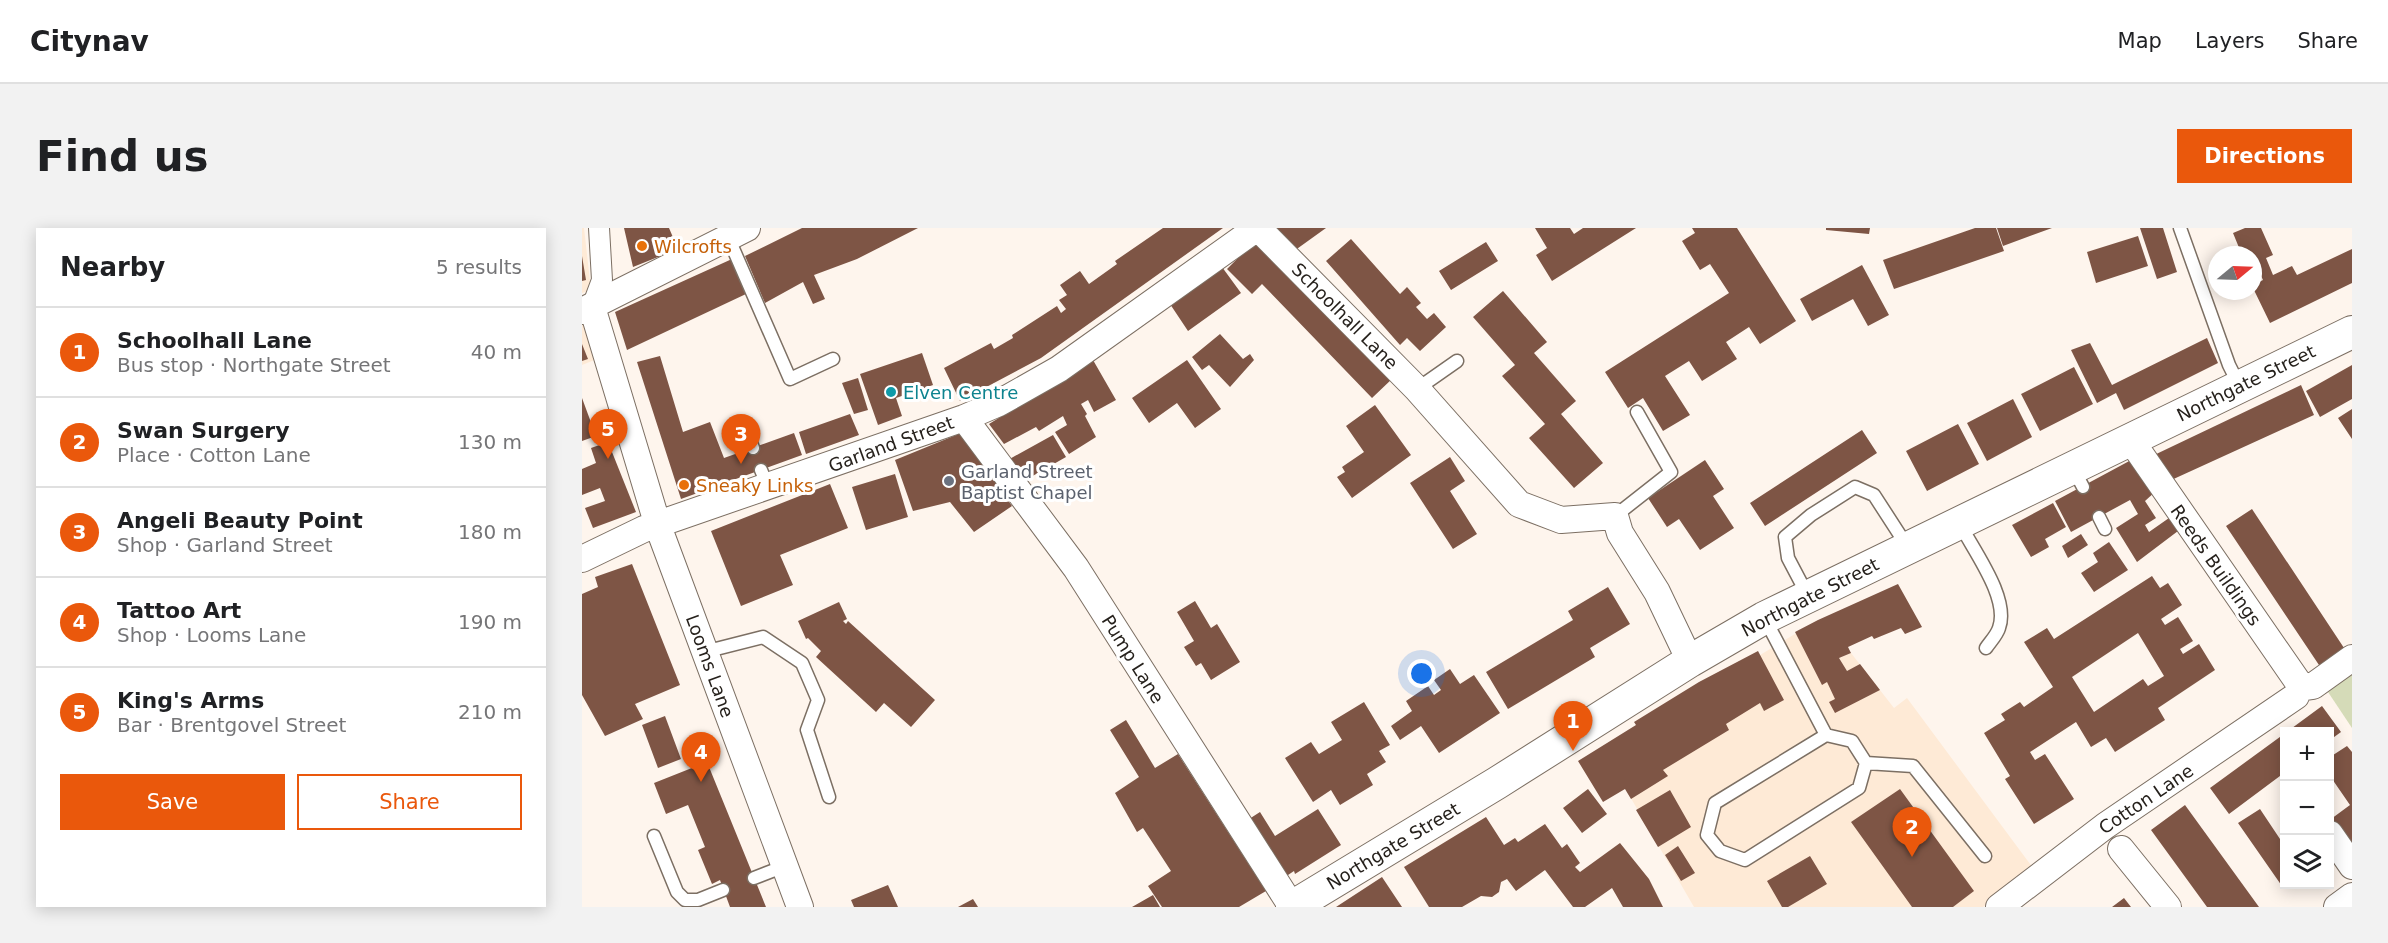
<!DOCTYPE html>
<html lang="en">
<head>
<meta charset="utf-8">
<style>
  :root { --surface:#fff; --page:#f2f2f2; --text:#202124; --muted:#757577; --line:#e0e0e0; --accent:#ea580c }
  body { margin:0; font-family:"DejaVu Sans",sans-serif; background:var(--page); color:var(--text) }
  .controls { position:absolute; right:18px; bottom:18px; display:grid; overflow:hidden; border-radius:0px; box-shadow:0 3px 15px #0003 }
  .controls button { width:54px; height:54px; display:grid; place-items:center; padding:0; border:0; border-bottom:2px solid var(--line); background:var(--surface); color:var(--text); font:30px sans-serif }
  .compass { position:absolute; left:1626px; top:18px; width:54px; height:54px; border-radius:50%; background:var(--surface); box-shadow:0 3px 15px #0003; rotate:71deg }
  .you { position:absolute; left:840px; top:446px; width:21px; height:21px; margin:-15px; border:4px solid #fff; border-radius:50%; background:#1a73e8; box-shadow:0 0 0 9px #1a73e833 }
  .badge { display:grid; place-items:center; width:39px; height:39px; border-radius:50%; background:var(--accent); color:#fff; font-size:20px; font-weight:700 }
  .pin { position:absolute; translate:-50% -50px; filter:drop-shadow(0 2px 3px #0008) }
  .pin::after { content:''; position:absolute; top:32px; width:21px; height:18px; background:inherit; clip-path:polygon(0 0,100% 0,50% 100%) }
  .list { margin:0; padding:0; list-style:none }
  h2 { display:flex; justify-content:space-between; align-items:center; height:78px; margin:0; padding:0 24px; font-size:26px }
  h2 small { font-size:20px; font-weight:400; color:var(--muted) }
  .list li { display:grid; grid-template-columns:39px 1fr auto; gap:18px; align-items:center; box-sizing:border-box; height:90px; padding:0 24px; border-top:2px solid var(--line) }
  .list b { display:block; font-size:22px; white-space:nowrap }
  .list p { margin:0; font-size:20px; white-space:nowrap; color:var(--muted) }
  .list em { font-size:20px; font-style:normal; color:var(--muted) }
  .actions { display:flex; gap:12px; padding:18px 24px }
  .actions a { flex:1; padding:14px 0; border:2px solid var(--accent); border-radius:0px; text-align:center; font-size:21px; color:var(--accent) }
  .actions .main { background:var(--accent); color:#fff }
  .icon { flex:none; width:33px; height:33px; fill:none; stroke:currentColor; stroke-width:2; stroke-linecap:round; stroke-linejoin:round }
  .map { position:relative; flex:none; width:1770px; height:679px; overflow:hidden; border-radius:0px }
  header { display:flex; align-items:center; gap:36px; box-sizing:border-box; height:84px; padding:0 30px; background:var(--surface); border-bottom:2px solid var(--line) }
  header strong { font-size:28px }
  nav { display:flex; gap:33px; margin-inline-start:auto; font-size:21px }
  .intro { display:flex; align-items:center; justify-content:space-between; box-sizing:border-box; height:144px; padding:0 36px }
  h1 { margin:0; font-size:42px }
  .button { padding:15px 27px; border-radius:0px; background:var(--accent); color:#fff; font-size:21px; font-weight:700 }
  main { display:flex; gap:36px; padding:0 36px }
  aside { flex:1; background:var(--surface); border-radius:0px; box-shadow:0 3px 15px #0003 }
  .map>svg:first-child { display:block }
  .built { fill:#feead6 }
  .green { fill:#d5dbb8 }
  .building { fill:#7e5545; fill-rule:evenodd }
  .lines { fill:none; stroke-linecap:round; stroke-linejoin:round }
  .service-casing { stroke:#7c6f63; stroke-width:15 }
  .pedestrian-casing { stroke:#7c6f63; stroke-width:22 }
  .minor-casing { stroke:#7c6f63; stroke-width:28 }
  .tertiary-casing { stroke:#7c6f63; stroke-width:34 }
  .service { stroke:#fff; stroke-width:12 }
  .pedestrian { stroke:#fff; stroke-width:20 }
  .minor { stroke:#fff; stroke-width:26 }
  .tertiary { stroke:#fff; stroke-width:32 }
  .food-dot { fill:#e8710a; stroke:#fff; stroke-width:2 }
  .culture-dot { fill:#0f9aa8; stroke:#fff; stroke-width:2 }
  .worship-dot { fill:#6b7280; stroke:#fff; stroke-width:2 }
  .labels { text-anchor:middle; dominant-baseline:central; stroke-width:6; stroke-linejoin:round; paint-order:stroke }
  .food-label { font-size:18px; fill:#c56008; stroke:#fff; text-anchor:start }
  .street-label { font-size:18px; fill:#26211c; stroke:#fff }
  .culture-label { font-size:18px; fill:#0d838f; stroke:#fff; text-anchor:start }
  .worship-label { font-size:18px; fill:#5b616d; stroke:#fff; text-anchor:start }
</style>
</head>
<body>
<header>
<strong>Citynav</strong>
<nav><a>Map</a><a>Layers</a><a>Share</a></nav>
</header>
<div class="intro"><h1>Find us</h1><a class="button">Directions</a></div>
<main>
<aside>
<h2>Nearby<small>5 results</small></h2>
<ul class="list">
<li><span class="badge">1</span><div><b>Schoolhall Lane</b><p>Bus stop · Northgate Street</p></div><em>40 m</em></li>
<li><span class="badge">2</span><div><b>Swan Surgery</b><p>Place · Cotton Lane</p></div><em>130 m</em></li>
<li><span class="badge">3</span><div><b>Angeli Beauty Point</b><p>Shop · Garland Street</p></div><em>180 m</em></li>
<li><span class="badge">4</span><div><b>Tattoo Art</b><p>Shop · Looms Lane</p></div><em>190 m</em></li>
<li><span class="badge">5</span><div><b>King's Arms</b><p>Bar · Brentgovel Street</p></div><em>210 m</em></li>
</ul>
<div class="actions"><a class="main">Save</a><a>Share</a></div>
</aside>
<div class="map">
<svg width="1770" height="679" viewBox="0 0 1770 679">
  <rect width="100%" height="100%" fill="#fef5ed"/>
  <path class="built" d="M0,0H2L9,62L0,65Z
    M0,88L15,131L0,137Z
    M1236,392L1257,430L1269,425L1312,480L1325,470L1451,640L1401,679H1112L1021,522Z"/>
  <path class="green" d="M1770,442V500L1744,461Z"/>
  <path class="building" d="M42,0H87L96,21L51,39Z
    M220,0H336L275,31L232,47L243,71L231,76L221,54L183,75L163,28Z
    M581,0H641L459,130L378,173L362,140L409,115L412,121L431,110L430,107L475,78L479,85L484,81L477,72L485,67L478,57L498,43L507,56L535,36L533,33Z
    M695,0H744L712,23Z
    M953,0H988L992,6L1001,0H1054L970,53L954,27L965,20Z
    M1110,0H1155L1214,93L1178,116L1167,99L1144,114L1155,131L1120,153L1107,133L1083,148L1108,187L1081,203L1061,170L1046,180L1023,144L1147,65L1128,36L1118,42L1100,13L1113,5Z
    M1244,0H1288L1287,6L1244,2Z
    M1393,0H1414L1422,23L1312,61L1301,32Z
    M1415,0H1470L1421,18Z
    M1558,0H1581L1595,44L1575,51Z
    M1663,0H1679L1691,27L1684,30L1691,47L1710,38L1715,47L1770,21V55L1688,95L1671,60V57L1681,52L1673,35L1671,36V27H1660L1651,5Z
    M1556,8L1566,38L1514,55L1505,24Z
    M676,10L811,150L790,170L680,56L670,66L645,41Z
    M769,11L818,66L825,59L839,75L834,79L845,91L852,85L864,99L838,123L825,110L818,117L744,33Z
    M904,14L916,33L869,62L857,43Z
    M0,28L4,52L0,53Z
    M150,31L164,66L45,122L33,84Z
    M1280,37L1307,87L1286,98L1271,71L1230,93L1218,71Z
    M640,39L659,65L606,103L588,76Z
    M921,63L965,114L952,125L994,173L979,186L1021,235L992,260L947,210L963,196L920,148L933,137L891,89Z
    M638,106L661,131L668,126L672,132L648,159L627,137L620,142L610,129Z
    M1625,110L1636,135L1542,182L1534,165L1515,175L1489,122L1508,115L1530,157Z
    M0,116L6,131L0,133Z
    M340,125L351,157L314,170L320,188L296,197L278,146Z
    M78,128L101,204L128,194L142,230L212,205L220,227L99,271L55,134Z
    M511,132L534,172L512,184L506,172L499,176L505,186L503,188L514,209L487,226L473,204L485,197L481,188L457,203L454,199L422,216L407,196Z
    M605,132L639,181L613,200L595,175L567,195L550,170Z
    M1770,137V171L1738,189L1724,163Z
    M1492,139L1511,176L1458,203L1439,166Z
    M276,150L286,182L272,186L260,155Z
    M1719,157L1732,187L1585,254L1568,229Z
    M0,170L14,208L0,213Z
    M1431,171L1450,209L1405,233L1385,195Z
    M793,177L829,227L770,270L755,249L763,244L760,239L782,224L764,198Z
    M1770,181V211L1756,190Z
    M268,186L277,207L224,226L217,204Z
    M1376,196L1397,236L1345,263L1324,223Z
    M1280,202L1295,225L1183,298L1168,275Z
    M379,205L430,278L392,304L368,274L331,283L313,232Z
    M471,207L484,229L440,254L424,233Z
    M26,214L54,284L11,300L3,280L23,273L18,260L0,267V241L14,235L9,220Z
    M868,229L883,253L868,263L895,306L871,321L828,255Z
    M1551,231L1574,263L1563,273L1574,290L1563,297L1567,304L1587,290L1596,303L1555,334L1534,300L1556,286L1548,272L1489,304L1473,273Z
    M1123,232L1142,261L1131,268L1152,300L1118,322L1097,291L1085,299L1066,270Z
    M313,246L326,289L284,302L270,259Z
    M248,256L266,300L198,327L211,357L159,378L129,303Z
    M1471,275L1484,299L1463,311L1467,319L1449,329L1430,297Z
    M1670,281L1766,426L1741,443L1644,298Z
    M1499,306L1506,317L1486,330L1480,318Z
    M1527,314L1546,342L1512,364L1499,345L1516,334L1511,325Z
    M50,336L98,457L53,476L61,491L23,508L0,467V366L16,359L13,349Z
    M1570,348L1578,360L1586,355L1600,377L1579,391L1583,397L1596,389L1611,413L1598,421L1601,426L1617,416L1633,442L1576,480L1583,492L1533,524L1524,510L1509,519L1494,494L1448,524L1453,532L1463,526L1492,571L1452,596L1423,551L1428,548L1402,505L1423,492L1419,486L1438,474L1442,479L1471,459L1442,414L1465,400L1472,411ZM1556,405L1582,448L1566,458L1561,451L1512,484L1490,449Z
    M1316,356L1340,399L1323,406L1319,400L1292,411L1290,408L1266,419L1269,425L1257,430L1265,443L1278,436L1298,462L1253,485L1247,474L1253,471L1245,454L1240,457L1213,404L1236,392Z
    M1026,359L1048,396L1008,420L1013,429L926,481L904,444L991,392L986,383Z
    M613,373L629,400L635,396L658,434L629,452L619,435L614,438L602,419L612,413L595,384Z
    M257,374L265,391L261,393L264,396L266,393L353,472L329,499L302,475L294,484L234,429L239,423L226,410L224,411L216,393Z
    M1176,423L1202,472L1182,483L1178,475L1144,496L1147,502L1081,542L1086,548L1049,571L1043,561L1021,574L996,533L1054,497L1052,494L1117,454Z
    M868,441L878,456L892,447L918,485L857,525L839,498L818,512L809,498L830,483L824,473L846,458L852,467L859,462L852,452Z
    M782,474L808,517L797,523L804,534L785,546L791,557L758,577L749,562L731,574L703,530L729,514L737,526L760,512L749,494Z
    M1740,478L1759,504L1748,512V503H1706Z
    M83,488L99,531L76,540L60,497Z
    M544,492L573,540L596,526L684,663L657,679H580L566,658L589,643L561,600L555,604L533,565L557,549L528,502Z
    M1702,506V545L1647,586L1628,560Z
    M1765,518L1770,524V620L1749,591L1768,577L1748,548V529Z
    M125,534L184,679H148L138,652L130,656L116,622L123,619L106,577L84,586L72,555Z
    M1006,561L1025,586L1000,605L981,580Z
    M1318,561L1392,663L1371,679H1330L1269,594Z
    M1088,562L1109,599L1076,619L1054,582Z
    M1603,577L1677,679H1625L1569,602Z
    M736,581L759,617L713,646L712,643L700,651L664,593L678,584L693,608Z
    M1678,581L1702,617V657H1709L1702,661L1656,595Z
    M904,589L922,617L933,610L936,614L963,596L980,620L985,616L998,635L993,639L998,644L1038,615L1067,651L1081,679H1041L1030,660L1003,679H991L963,642L934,663L925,651L919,654L917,664L910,669L899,668L880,679H847L822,639Z
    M1096,618L1113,645L1099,653L1083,627Z
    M1228,628L1245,656L1206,679H1200L1185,653Z
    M800,649L820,679H754Z
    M306,657L316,679H272L269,672Z
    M571,667L578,679H550Z
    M1542,670L1549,679H1530Z
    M391,671L396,679H376Z"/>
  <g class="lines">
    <g class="service-casing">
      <path id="service" d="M1598,0L1647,137L1657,157
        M146,9L208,151L251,131
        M835,161L875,133
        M167,209L171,220
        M1491,240L1501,259
        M179,242L186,259
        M1033,288L1089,244L1055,184
        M1517,289L1523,301
        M1378,296C1391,322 1428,370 1417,400C1415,407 1408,414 1404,420
        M1226,368L1206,330L1203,309L1229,287L1273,259L1292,267L1325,318
        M1183,391L1244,507L1270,513L1284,535L1277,560L1163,632L1138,623L1125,607L1133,575L1244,507
        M122,424L181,409L220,435L236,472L225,502L247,569
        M1284,535L1331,538L1403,628
        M72,608L95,664L103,672H116L141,662
        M172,650L203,638"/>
    </g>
    <g class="pedestrian-casing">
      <path id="pedestrian" d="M10,79L20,52L17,0"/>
    </g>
    <g class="minor-casing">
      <path id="minor" d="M676,0L835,161L937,276L979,292L1033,288L1038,305L1075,364L1108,433
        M10,79L76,298L218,679
        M0,83L165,0
        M382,190L494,340L710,679
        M1548,211L1716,454L1724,459L1731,458L1770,430
        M0,331L62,301L382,190L417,175L477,141L675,0
        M1748,606L1770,638
        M1539,621L1586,679
        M1417,679L1523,598L1714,468
        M1755,679L1770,668"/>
    </g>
    <g class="tertiary-casing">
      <path id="tertiary" d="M710,679L915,555L1108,433L1182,390L1770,104"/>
    </g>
    <use href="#service" class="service"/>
    <use href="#pedestrian" class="pedestrian"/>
    <use href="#minor" class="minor"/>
    <use href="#tertiary" class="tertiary"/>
  </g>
  <g class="food-dot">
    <circle cx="60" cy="18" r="6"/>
    <circle cx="102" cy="257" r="6"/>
  </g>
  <circle class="culture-dot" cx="309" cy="164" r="6"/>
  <circle class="worship-dot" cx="367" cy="253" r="6"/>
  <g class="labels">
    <g class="food-label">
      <text x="72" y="18">Wilcrofts</text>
      <text x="114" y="257">Sneaky Links</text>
    </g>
    <g class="street-label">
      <text transform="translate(763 88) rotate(45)">Schoolhall Lane</text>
      <text transform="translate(1664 155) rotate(-26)">Northgate Street</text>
      <text transform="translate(309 216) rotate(-20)">Garland Street</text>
      <text transform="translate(1634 337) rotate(55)">Reeds Buildings</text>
      <text transform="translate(1228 369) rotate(-27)">Northgate Street</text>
      <text transform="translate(551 431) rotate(58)">Pump Lane</text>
      <text transform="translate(128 438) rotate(70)">Looms Lane</text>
      <text transform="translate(1564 571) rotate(-34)">Cotton Lane</text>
      <text transform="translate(811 618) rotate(-31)">Northgate Street</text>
    </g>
    <g class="culture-label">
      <text x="321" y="164">Elven Centre</text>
    </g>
    <g class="worship-label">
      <text x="379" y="243">Garland Street<tspan x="379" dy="21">Baptist Chapel</tspan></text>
    </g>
  </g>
</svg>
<div class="controls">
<button>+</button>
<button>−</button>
<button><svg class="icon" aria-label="layers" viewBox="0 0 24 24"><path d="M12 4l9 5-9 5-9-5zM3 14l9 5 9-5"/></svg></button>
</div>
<svg class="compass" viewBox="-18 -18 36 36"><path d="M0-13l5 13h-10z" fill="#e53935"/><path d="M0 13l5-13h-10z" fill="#757577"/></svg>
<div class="you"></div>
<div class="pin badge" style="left:991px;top:523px">1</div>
<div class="pin badge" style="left:1330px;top:629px">2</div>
<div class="pin badge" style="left:159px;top:236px">3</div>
<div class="pin badge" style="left:119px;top:554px">4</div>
<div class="pin badge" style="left:26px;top:231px">5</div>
</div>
</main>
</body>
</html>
